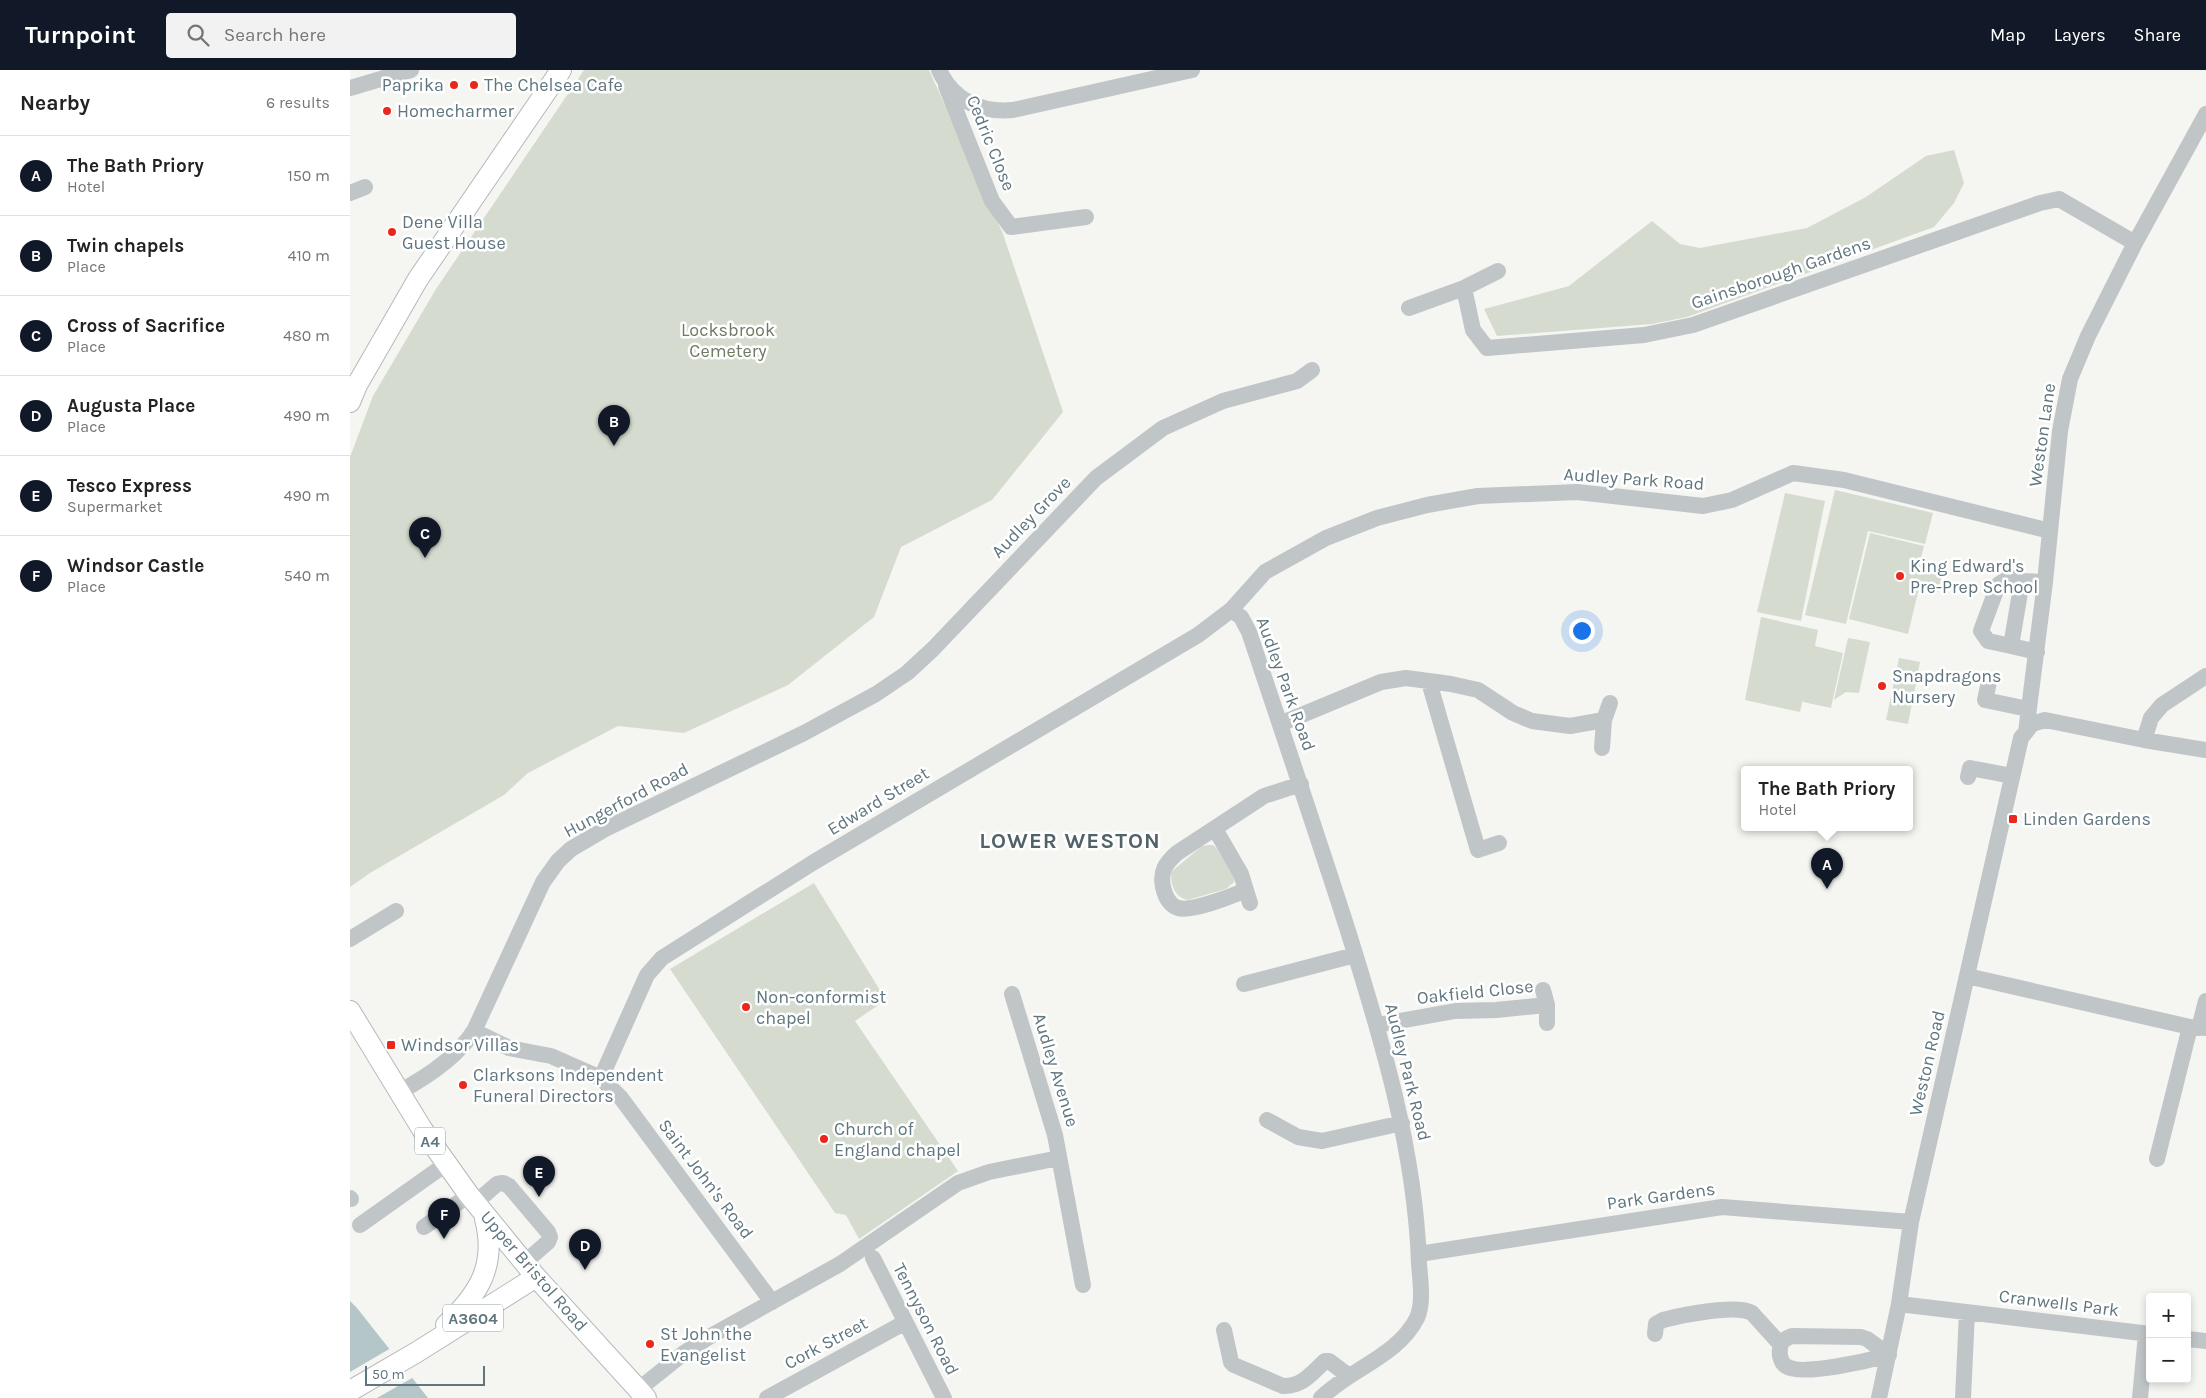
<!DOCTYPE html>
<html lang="en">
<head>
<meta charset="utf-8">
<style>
  :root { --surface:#fff; --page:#f2f2f2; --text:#222; --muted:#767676; --line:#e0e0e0; --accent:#111827 }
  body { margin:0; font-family:Karla,sans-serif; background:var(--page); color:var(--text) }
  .controls { position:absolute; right:15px; bottom:15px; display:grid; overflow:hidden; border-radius:5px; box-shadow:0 2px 8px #0003 }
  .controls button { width:45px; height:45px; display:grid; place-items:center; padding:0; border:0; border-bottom:1px solid var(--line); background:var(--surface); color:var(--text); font:25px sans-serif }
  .scale { position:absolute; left:15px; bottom:12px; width:120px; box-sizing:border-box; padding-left:5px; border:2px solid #5f767e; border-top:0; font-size:14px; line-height:18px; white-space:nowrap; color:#5f767e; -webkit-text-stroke:4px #fff; paint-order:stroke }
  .you { position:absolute; left:1231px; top:560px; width:18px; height:18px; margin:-12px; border:4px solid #fff; border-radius:50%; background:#1a73e8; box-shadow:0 0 0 8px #1a73e833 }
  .badge { display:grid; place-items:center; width:32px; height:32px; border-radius:50%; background:var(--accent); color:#fff; font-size:16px; font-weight:700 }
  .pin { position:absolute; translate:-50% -41px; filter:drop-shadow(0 1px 2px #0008) }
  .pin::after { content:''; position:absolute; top:26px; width:18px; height:15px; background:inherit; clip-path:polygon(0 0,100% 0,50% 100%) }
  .popup { position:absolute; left:1391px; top:696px; width:172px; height:65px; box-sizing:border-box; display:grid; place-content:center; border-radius:5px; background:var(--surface); filter:drop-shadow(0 1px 4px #0005); font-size:16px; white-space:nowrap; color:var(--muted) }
  .popup b { font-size:19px; color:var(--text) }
  .popup::after { content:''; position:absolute; left:50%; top:100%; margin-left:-10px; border:10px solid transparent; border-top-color:var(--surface) }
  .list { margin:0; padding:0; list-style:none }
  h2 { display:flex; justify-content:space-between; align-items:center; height:65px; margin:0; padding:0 20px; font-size:21px }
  h2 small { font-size:16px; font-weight:400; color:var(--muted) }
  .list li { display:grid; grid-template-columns:32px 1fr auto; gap:15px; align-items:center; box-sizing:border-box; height:80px; padding:0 20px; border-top:1px solid var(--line) }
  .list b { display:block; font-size:19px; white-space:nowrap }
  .list p { margin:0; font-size:16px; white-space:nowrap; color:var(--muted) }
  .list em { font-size:16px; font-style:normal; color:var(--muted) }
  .icon { flex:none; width:28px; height:28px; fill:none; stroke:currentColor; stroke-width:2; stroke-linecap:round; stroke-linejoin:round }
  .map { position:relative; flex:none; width:1856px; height:1328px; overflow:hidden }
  header { display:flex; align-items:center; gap:30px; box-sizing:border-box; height:70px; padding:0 25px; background:var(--accent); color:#fff }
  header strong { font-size:24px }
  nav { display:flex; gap:28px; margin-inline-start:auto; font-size:18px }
  .search { width:350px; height:45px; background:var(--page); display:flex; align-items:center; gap:12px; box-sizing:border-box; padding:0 18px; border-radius:5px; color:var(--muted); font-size:19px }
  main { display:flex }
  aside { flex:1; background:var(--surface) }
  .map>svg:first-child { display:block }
  .green { fill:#d6dbd0 }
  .water { fill:#b4c6c7 }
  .pier { fill:#f5f5f1 }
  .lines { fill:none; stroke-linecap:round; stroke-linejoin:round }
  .major-casing { stroke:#b3b9bc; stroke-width:22 }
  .minor { stroke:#c0c5c8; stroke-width:16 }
  .major { stroke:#fff; stroke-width:20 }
  .poi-dot { fill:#eb261c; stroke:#fff; stroke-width:2 }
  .labels { text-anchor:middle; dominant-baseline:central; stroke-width:5; stroke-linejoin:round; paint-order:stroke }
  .shield { fill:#fff; stroke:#8f9fa5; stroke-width:1 }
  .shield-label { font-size:16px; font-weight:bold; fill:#5f767e }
  .poi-label { font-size:18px; fill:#5f767e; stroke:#fff; text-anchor:start }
  .street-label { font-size:18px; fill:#5f767e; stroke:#fff }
  .park-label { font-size:18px; fill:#6c7b62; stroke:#fff }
  .district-label { font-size:22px; font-weight:bold; letter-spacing:1px; fill:#516369; stroke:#fff }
</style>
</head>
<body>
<header>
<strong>Turnpoint</strong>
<div class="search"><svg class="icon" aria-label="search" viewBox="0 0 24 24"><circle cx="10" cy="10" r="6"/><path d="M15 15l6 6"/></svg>Search here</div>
<nav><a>Map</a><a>Layers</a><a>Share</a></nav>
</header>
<main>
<aside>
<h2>Nearby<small>6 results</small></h2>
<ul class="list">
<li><span class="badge">A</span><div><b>The Bath Priory</b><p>Hotel</p></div><em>150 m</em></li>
<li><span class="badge">B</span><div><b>Twin chapels</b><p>Place</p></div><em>410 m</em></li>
<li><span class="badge">C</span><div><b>Cross of Sacrifice</b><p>Place</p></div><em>480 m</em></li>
<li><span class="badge">D</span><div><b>Augusta Place</b><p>Place</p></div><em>490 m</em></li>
<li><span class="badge">E</span><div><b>Tesco Express</b><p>Supermarket</p></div><em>490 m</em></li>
<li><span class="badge">F</span><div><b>Windsor Castle</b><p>Place</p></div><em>540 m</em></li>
</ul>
</aside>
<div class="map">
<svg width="1856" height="1328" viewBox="0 0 1856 1328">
  <rect width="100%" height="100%" fill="#f5f5f1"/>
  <path class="green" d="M234,0H579L653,164L713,342L642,430L551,477L524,547L438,615L334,663L268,656L178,703L154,725L20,803L0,817V387L23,326L86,219Z
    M1604,80L1614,113L1604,133L1584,157L1337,247L1302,254L1147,266L1134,239L1219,216L1302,151L1330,174L1350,178L1457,158L1516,127L1576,86Z
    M1485,420L1583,443L1575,474L1518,461L1496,554L1455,545Z
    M1435,423L1475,431L1451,551L1407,542Z
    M1520,463L1574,476L1569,495L1593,500L1588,522L1569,518L1558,564L1499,549Z
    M1411,547L1468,560L1465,576L1493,583L1481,638L1453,632V629L1450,642L1395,630Z
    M1498,568L1520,572L1509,623L1496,622L1484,630Z
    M1549,588L1570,592L1558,654L1536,650Z
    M858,775H863L867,779L884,806V812L876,819L838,830C824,827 821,815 821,802L852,776Z
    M464,813L536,930L505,951L608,1101L509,1169L496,1145L485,1143L320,899Z"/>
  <path class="water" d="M0,1231L7,1238L78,1328H0Z"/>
  <path class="pier" d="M41,1278L64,1307L27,1328H0V1302Z"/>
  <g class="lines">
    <g class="major-casing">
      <path id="major" d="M0,332L7,315L68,209L211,0
        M0,941L72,1059L119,1125L186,1207L296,1328
        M96,1255C129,1224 147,1195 135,1149
        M0,1321L67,1282L186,1207"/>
    </g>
    <path class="minor" d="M589,0C603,30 630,43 663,40L842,0
      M596,16L642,131L661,157L736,147
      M0,18L61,0
      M0,123L15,117
      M1114,218L1123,260L1137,278L1294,265L1343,255L1690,133L1709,129L1785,173
      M1059,238L1114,218L1148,201
      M1661,576L1638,571L1631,561L1648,515L1660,507L1672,511
      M1687,582L1661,576L1672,511L1695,512
      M1079,612L1128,780L1149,773
      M1639,612L1635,630L1678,639
      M930,654L1031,612L1056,608L1101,614L1128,620L1163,643L1182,651L1220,656L1254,650
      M1676,662L1695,512L1710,361L1720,309L1738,266L1785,173L1856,44
      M1794,670L1801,648L1812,635L1856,606
      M1252,678L1254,650L1260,633
      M1618,707L1620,698L1662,706
      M865,759L891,804L900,833
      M896,820C882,826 842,842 828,838C819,835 815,826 813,817C810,801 815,794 827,783L914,726L951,714
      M0,869L46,841
      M1617,906L1840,957L1856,958
      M894,914L1005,885
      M1193,920L1197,935V953
      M662,924L705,1065L733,1215
      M1027,955L1105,941L1146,940L1197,935
      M1849,958L1856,931
      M124,961L193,812L208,791L221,779L255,759L454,663L526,624L557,603L583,579L746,408L813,358L873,331L947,311L962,300
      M251,1008L297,905L312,888L464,792L848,565L881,540
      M49,1022C77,1007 107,987 124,961L159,978L201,986L235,1001L251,1008L271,1028L422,1232
      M917,1050L948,1067L972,1071L1052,1053
      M1807,1089L1840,957
      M0,1128L1,1129
      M125,1133L147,1114L153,1113L159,1116L198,1162L200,1167L198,1172L174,1193
      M10,1155L96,1094
      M74,1157L119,1125
      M1069,1184L1372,1137L1561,1152
      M523,1188L594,1328
      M1549,1234L1800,1264
      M874,1260L881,1292L884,1295L933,1316C952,1317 962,1303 975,1291H979L999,1306
      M1305,1264L1306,1254L1313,1250C1332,1245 1386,1234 1402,1243L1430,1274
      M1442,1266L1511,1267L1517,1269L1539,1285C1521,1290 1451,1307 1436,1296C1431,1293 1429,1285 1430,1279C1430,1271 1435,1269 1442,1266Z
      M1837,1269L1856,1271
      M289,1319L334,1283L359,1267L490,1194L608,1113L639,1102L709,1088
      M417,1328L554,1253
      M971,1328C1000,1299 1048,1286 1067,1248C1074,1232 1070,1210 1069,1193C1065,1079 1032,970 998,861C966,761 932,661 899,562L891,547L881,540L915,502L976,468L1027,448L1077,435L1128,426L1227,422L1353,436L1382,430L1443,403L1494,410L1700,461
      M1529,1328L1549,1234L1561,1152L1671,668L1682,654L1695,650L1794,670L1856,680
      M1613,1328L1617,1242
      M1790,1328L1796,1264"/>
    <use href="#major" class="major"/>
  </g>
  <g class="poi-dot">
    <circle cx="104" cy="15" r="5"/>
    <circle cx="124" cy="15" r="5"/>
    <circle cx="37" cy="41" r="5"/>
    <circle cx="42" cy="162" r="5"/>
    <circle cx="1550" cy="506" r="5"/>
    <circle cx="1532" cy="616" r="5"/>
    <rect x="1658" y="744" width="10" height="10" rx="2.5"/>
    <circle cx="396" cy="937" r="5"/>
    <rect x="36" y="970" width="10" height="10" rx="2.5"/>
    <circle cx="113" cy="1015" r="5"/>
    <circle cx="474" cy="1069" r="5"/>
    <circle cx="300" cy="1274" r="5"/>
  </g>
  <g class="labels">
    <g class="shield">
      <rect x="65" y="1057.5" width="30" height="27" rx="4"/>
      <rect x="93" y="1234.5" width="60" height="27" rx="4"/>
    </g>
    <g class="shield-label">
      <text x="80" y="1071">A4</text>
      <text x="123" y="1248">A3604</text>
    </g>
    <g class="poi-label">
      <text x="94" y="15" text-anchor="end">Paprika</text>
      <text x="134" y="15">The Chelsea Cafe</text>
      <text x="47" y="41">Homecharmer</text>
      <text x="52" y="152">Dene Villa<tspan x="52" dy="21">Guest House</tspan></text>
      <text x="1560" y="496">King Edward's<tspan x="1560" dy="21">Pre-Prep School</tspan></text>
      <text x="1542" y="606">Snapdragons<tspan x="1542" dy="21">Nursery</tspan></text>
      <text x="1673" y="749">Linden Gardens</text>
      <text x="406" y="927">Non-conformist<tspan x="406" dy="21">chapel</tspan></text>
      <text x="51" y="975">Windsor Villas</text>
      <text x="123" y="1005">Clarksons Independent<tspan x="123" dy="21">Funeral Directors</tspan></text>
      <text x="484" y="1059">Church of<tspan x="484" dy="21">England chapel</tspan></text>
      <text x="310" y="1264">St John the<tspan x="310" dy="21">Evangelist</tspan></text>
    </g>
    <g class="street-label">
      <text transform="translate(641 73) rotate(68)">Cedric Close</text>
      <text transform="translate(1431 203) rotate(-19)">Gainsborough Gardens</text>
      <text transform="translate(1692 365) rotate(-82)">Weston Lane</text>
      <text transform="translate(1284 409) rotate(4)">Audley Park Road</text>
      <text transform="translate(681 447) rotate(-46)">Audley Grove</text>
      <text transform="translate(936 614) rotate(70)">Audley Park Road</text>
      <text transform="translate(276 730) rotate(-28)">Hungerford Road</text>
      <text transform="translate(528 731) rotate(-31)">Edward Street</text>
      <text transform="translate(1125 922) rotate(-6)">Oakfield Close</text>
      <text transform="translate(1577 993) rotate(-77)">Weston Road</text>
      <text transform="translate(706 1000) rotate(73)">Audley Avenue</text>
      <text transform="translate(1058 1002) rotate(76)">Audley Park Road</text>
      <text transform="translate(356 1109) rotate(53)">Saint John's Road</text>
      <text transform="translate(1311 1126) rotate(-8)">Park Gardens</text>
      <text transform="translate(184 1201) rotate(49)">Upper Bristol Road</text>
      <text transform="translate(1709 1233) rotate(7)">Cranwells Park</text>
      <text transform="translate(576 1249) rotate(63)">Tennyson Road</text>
      <text transform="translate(476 1273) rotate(-28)">Cork Street</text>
    </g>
    <g class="park-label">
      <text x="378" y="260">Locksbrook<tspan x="378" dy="21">Cemetery</tspan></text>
    </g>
    <g class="district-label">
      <text x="720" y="771">LOWER WESTON</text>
    </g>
  </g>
</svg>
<div class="controls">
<button>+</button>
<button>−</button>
</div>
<div class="scale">50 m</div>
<div class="you"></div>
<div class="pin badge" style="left:1477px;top:819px">A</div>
<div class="popup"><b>The Bath Priory</b>Hotel</div>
<div class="pin badge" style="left:264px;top:376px">B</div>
<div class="pin badge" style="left:75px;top:488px">C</div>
<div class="pin badge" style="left:235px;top:1200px">D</div>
<div class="pin badge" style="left:189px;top:1127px">E</div>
<div class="pin badge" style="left:94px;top:1169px">F</div>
</div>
</main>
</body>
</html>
